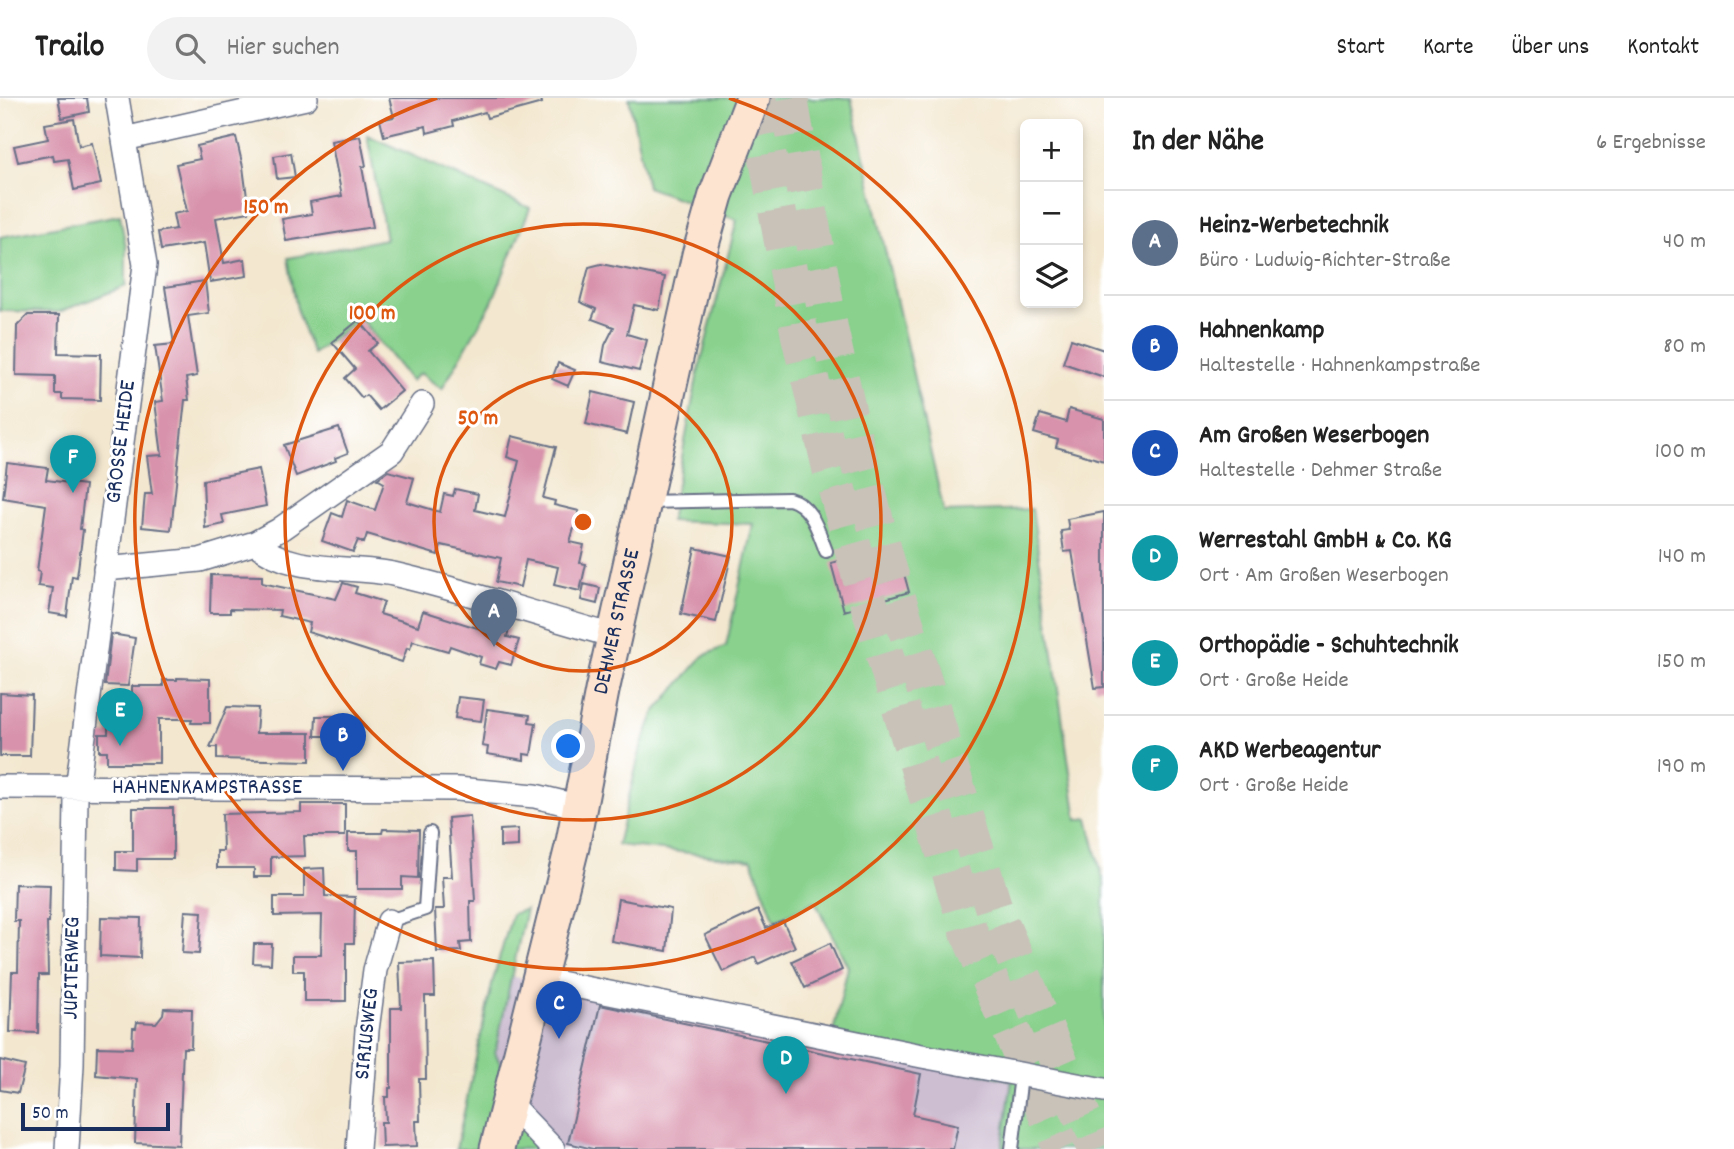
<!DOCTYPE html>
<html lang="de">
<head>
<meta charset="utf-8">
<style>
  :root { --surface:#fff; --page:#f2f2f2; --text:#222; --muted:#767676; --line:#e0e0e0; --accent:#2563eb }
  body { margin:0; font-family:Dekko,sans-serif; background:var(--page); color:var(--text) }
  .controls { position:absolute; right:21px; top:21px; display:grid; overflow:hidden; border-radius:10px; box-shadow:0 4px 10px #0003 }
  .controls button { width:63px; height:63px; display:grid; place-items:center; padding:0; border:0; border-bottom:2px solid var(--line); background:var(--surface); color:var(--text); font:35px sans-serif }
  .scale { position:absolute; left:21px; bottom:18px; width:149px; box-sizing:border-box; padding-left:7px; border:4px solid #1b2f5e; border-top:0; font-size:19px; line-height:24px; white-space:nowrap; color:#1b2f5e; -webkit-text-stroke:5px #fff; paint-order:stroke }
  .you { position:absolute; left:569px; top:649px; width:24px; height:24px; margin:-18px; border:5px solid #fff; border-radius:50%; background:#1a73e8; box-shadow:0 0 0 10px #1a73e833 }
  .badge { display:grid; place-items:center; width:46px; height:46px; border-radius:50%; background:var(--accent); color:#fff; font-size:23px; font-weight:700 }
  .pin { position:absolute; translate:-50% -58px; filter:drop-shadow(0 2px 4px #0008) }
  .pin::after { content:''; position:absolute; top:37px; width:24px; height:21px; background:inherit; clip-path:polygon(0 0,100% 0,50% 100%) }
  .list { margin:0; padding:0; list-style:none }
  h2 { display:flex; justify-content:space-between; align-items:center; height:91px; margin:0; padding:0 28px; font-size:30px }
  h2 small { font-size:23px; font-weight:400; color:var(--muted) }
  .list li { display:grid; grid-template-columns:46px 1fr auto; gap:21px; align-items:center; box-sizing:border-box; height:105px; padding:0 28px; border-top:2px solid var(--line) }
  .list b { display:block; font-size:26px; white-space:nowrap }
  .list p { margin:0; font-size:23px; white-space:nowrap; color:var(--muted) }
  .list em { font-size:23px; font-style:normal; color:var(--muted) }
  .icon { flex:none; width:38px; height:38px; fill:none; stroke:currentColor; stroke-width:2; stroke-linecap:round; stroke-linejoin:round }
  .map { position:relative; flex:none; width:1104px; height:1051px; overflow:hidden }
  header { display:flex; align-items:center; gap:42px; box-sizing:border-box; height:98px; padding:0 35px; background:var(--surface); border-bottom:2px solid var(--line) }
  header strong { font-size:33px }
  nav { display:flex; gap:38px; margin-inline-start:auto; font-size:24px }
  .search { width:490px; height:63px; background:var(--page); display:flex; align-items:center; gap:18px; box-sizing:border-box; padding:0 24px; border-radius:38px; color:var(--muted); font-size:26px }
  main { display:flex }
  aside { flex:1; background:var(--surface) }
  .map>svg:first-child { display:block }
  .industrial { fill:#cdbed2 }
  .green { fill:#89d18d; stroke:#528076; stroke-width:2 }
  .building { fill:#d892ab }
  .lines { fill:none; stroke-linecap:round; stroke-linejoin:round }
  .highway-tunnel { stroke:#c8c2b8; stroke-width:38; stroke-dasharray:38 19; stroke-linecap:butt }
  .lane-casing { stroke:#676f86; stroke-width:16 }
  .street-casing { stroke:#676f86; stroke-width:26 }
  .secondary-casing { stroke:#676f86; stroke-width:37 }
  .lane { stroke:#fff; stroke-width:12 }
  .street { stroke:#fff; stroke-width:23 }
  .secondary { stroke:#fde4d0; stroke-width:33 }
  .ring { fill:none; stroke:#de5710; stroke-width:3.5 }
  .labels { text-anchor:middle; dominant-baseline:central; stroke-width:6; stroke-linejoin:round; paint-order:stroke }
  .street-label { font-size:23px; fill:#1b2f5e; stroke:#fff }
  .centre { fill:#de5710; stroke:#fff; stroke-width:3.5 }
  .ring-label { font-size:21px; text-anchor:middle; font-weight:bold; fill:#de5710; stroke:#fff; stroke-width:6; stroke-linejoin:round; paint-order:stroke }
</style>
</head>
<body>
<header>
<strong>Trailo</strong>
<div class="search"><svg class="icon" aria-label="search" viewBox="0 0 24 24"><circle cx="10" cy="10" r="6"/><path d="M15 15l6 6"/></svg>Hier suchen</div>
<nav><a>Start</a><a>Karte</a><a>Über uns</a><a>Kontakt</a></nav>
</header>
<main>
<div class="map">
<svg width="1104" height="1051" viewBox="0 0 1104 1051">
  <rect width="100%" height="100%" fill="#fff"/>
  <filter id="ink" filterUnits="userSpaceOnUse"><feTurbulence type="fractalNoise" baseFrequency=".0143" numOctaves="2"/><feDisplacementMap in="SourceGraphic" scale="14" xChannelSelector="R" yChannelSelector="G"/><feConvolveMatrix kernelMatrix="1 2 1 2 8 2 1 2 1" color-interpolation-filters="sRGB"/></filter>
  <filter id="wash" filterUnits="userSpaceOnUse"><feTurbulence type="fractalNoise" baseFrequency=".00686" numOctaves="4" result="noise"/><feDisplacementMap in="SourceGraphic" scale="28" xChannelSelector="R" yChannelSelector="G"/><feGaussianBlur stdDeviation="1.57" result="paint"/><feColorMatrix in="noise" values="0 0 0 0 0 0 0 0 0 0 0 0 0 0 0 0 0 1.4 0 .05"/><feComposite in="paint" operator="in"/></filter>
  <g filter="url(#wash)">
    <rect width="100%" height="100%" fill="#f3e7cf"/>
    <path class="industrial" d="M510,878L1013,982L1002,1051H544L495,955Z"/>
    <path class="green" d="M629,0H851L944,414L1032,411L1077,722L1088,720L1104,785V1051H1002L1012,982L831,943L848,869L815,803L775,823L752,762L617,747L641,649L655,614L703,558L726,548L753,426L670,423L697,279L737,122L647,89Z
      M367,37L530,110L492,204L442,291L420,275L411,283L360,220L313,256L298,217L288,160L386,141Z
      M120,117L126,150V188L59,214L0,213V139Z
      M526,811L495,955L544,1051H456L493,882L512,816Z"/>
    <g id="blocks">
      <path class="building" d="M58,0H87L89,14L62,20Z
        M389,0H541L542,5L487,20L485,14L453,23L454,28L427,35L426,28L384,38L380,22L394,19Z
        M74,21L79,48L92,45L101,86L74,92L68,61L54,63L53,57L18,64L14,48L48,41L45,26Z
        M360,38L366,68L362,69L373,129L286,143L282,121L312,116L310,104L342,98L331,43Z
        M236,39L243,69L249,114L216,120L224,165L245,161L247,178L210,184L204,145L161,152L158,134L176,131L173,116L187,113L176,66L200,61L197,48Z
        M291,55L295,79L277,81L274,58Z
        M601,166L665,179L659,212L634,207L627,236L647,242L639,273L602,264L605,247L614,229L592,221L596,211L580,204L589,169Z
        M205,183L209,215L188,218L197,278L186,280L189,302H185L171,432L142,429L145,396H152L147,358L162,357L155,304L163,303L155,248L174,246L165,189Z
        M28,217H59L58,255L101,256L100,302L62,301V296H55V278L16,277L17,228Z
        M359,222L378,245L368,253L402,293L379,312L366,297L362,300L345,280L355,271L332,244Z
        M1071,241L1104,252V279L1063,265Z
        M558,265L575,272L568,288L552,281Z
        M593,294L634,304L627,336L586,326Z
        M1069,311L1104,321V363L1056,349L1058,342L1034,335L1040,316L1066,324Z
        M339,330L348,355L335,360L336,363L296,378L284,347Z
        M512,338L556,349L543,400L555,403L554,407L579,413L570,444L584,447L580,465L586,466L580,493L554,487L558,469L526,462L520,489L496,484L501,460L441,447L438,457L367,436L364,445L358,442L353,454L322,443L332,415L342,419L347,402L375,412L384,385L377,381L388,373L414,380L407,404L440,414L444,396L453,398L455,391L478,396L475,412L505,419L519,363L507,359Z
        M7,365L48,370L46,382L85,387L80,431L83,432L77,479L72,478L67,518L49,515L53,490L38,488L40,474L37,473L46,407L3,400Z
        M259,371L266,408L222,417L224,426L205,430L203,382Z
        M1104,414V589L1095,590L1072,453L1064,454L1061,433L1069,432L1067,421Z
        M896,447L909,494L844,513L831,465Z
        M695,450L731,458L716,524L681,516Z
        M211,477L262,478V485L336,501L343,485L357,489L355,495L384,504L380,516L418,528L423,513L490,534L492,526L502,529L509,531L507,539L519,542L511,567L499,564L496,571L479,566L481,559L450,548L448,553L413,543L410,551L407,550L402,564L308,534L310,525L279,518L280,512L230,511V515H210Z
        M584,486L600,490L597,506L581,502Z
        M111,536L135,540L128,588L105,587Z
        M177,580L210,581V625H191L192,621H159V665H107V653H99V636H108V624H132V588H163V582H177Z
        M0,595L32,597L30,658H0Z
        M458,599L484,602L481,623L455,620Z
        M227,609L258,610L256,635H310V663L217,661V649H210Z
        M487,611L530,617L529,624L536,625L531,657L524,656V662L487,656L488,649L482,648Z
        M316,618H335L334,638H315Z
        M301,706H345V738H304L305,758L271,759V779H254V770H217V753H223L222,716L301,714Z
        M133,710H173V761H137V773L116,772V753H133Z
        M470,718L475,803H470L471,844L460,845L461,853L437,854L435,811H444L442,779H452L448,720Z
        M383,731L419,732L418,780L402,779V791H357V753H348V735H382Z
        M518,731V748L500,749V732Z
        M324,770L325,798L355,799L354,845H346V903H304V873H293V857H321L322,817L274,818V799H304V771Z
        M15,786L50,787L49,824H47L48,877H39L38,935L10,934L12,874H18L19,823H14Z
        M618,801L671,811L667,853L611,843Z
        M758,812L766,830L783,823L795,849L758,866L755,859L723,874L705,837Z
        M185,813L202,814L199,856L182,855Z
        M101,819L141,820L140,860L100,858Z
        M830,845L842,872L805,890L792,863Z
        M254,846H272L271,866L253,865Z
        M434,863L435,898H425L426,981H419L420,1023H416L417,1048L382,1049L381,1024H386L385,999H389V990H391V910H401L399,864Z
        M600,907L921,976L913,1017L958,1027L953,1051H593L568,1045Z
        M164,910L192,911L191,950H183L179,1047L135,1045L137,981L96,977L97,949L132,950L133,930H136L137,924L156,925L163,916Z
        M0,962L25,968L18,995L0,992Z"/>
    </g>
  </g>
  <g filter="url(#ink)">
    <use href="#blocks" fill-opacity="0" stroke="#676f86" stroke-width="2"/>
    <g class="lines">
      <path class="highway-tunnel" d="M757,0L800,238L831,370L863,486L969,834L1062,1051
        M789,0L829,230L856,353L888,471L994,811L1096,1051"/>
      <g class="lane-casing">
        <path id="lane" d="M646,404L789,401C812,407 818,433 826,453
          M389,823L425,811L430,735
          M1012,1051L1021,978"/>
      </g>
      <g class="street-casing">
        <path id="street" d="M124,41L306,0
          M255,445C293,477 348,467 393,476C468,493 540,518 614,538
          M105,471L200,462L255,445L279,432L392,353L422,306
          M0,689L457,691L535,698L580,709
          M540,881L922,958L1104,992
          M509,1005L553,1051
          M67,1051L72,967L76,699L145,167L117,0
          M358,1051L367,932L375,872L389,823"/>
      </g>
      <g class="secondary-casing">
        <g id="secondary">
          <path id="s1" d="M497,1051L572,749L602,593L699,157L716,97L753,0"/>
        </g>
      </g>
      <use href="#lane" class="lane"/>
      <use href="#street" class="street"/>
      <use href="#secondary" class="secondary"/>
    </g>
  </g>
  <g class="ring">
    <circle cx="583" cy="424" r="149"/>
    <circle cx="583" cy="424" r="298"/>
    <path d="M729 0A448 448 0 1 1 437 0"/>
  </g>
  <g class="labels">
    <g class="street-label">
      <text transform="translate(122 344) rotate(-83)">GROSSE HEIDE</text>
      <text stroke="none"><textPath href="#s1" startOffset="541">DEHMER STRASSE</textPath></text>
      <text x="207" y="690">HAHNENKAMPSTRASSE</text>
      <text transform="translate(73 870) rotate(-89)">JUPITERWEG</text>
      <text transform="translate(368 936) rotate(-84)">SIRIUSWEG</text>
    </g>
  </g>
  <circle cx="583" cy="424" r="10" class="centre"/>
  <g class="ring-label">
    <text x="266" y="115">150 m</text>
    <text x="372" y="221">100 m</text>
    <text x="478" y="326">50 m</text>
  </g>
</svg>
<div class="controls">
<button>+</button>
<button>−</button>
<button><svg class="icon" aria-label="layers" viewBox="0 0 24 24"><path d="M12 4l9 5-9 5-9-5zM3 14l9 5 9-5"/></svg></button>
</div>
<div class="scale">50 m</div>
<div class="you"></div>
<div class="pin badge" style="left:494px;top:549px;background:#5c6f8a">A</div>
<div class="pin badge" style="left:343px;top:673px;background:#1a4fb4">B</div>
<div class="pin badge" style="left:559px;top:941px;background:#1a4fb4">C</div>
<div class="pin badge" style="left:786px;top:996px;background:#0f9aa8">D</div>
<div class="pin badge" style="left:120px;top:648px;background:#0f9aa8">E</div>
<div class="pin badge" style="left:73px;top:395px;background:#0f9aa8">F</div>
</div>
<aside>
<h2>In der Nähe<small>6 Ergebnisse</small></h2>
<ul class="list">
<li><span class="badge" style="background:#5c6f8a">A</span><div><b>Heinz-Werbetechnik</b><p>Büro · Ludwig-Richter-Straße</p></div><em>40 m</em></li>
<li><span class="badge" style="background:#1a4fb4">B</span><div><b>Hahnenkamp</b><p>Haltestelle · Hahnenkampstraße</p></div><em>80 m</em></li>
<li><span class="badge" style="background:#1a4fb4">C</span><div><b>Am Großen Weserbogen</b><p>Haltestelle · Dehmer Straße</p></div><em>100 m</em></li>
<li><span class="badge" style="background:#0f9aa8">D</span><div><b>Werrestahl GmbH &amp; Co. KG</b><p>Ort · Am Großen Weserbogen</p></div><em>140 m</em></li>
<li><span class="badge" style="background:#0f9aa8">E</span><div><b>Orthopädie - Schuhtechnik</b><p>Ort · Große Heide</p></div><em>150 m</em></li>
<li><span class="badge" style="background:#0f9aa8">F</span><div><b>AKD Werbeagentur</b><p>Ort · Große Heide</p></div><em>190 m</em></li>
</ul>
</aside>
</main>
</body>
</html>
